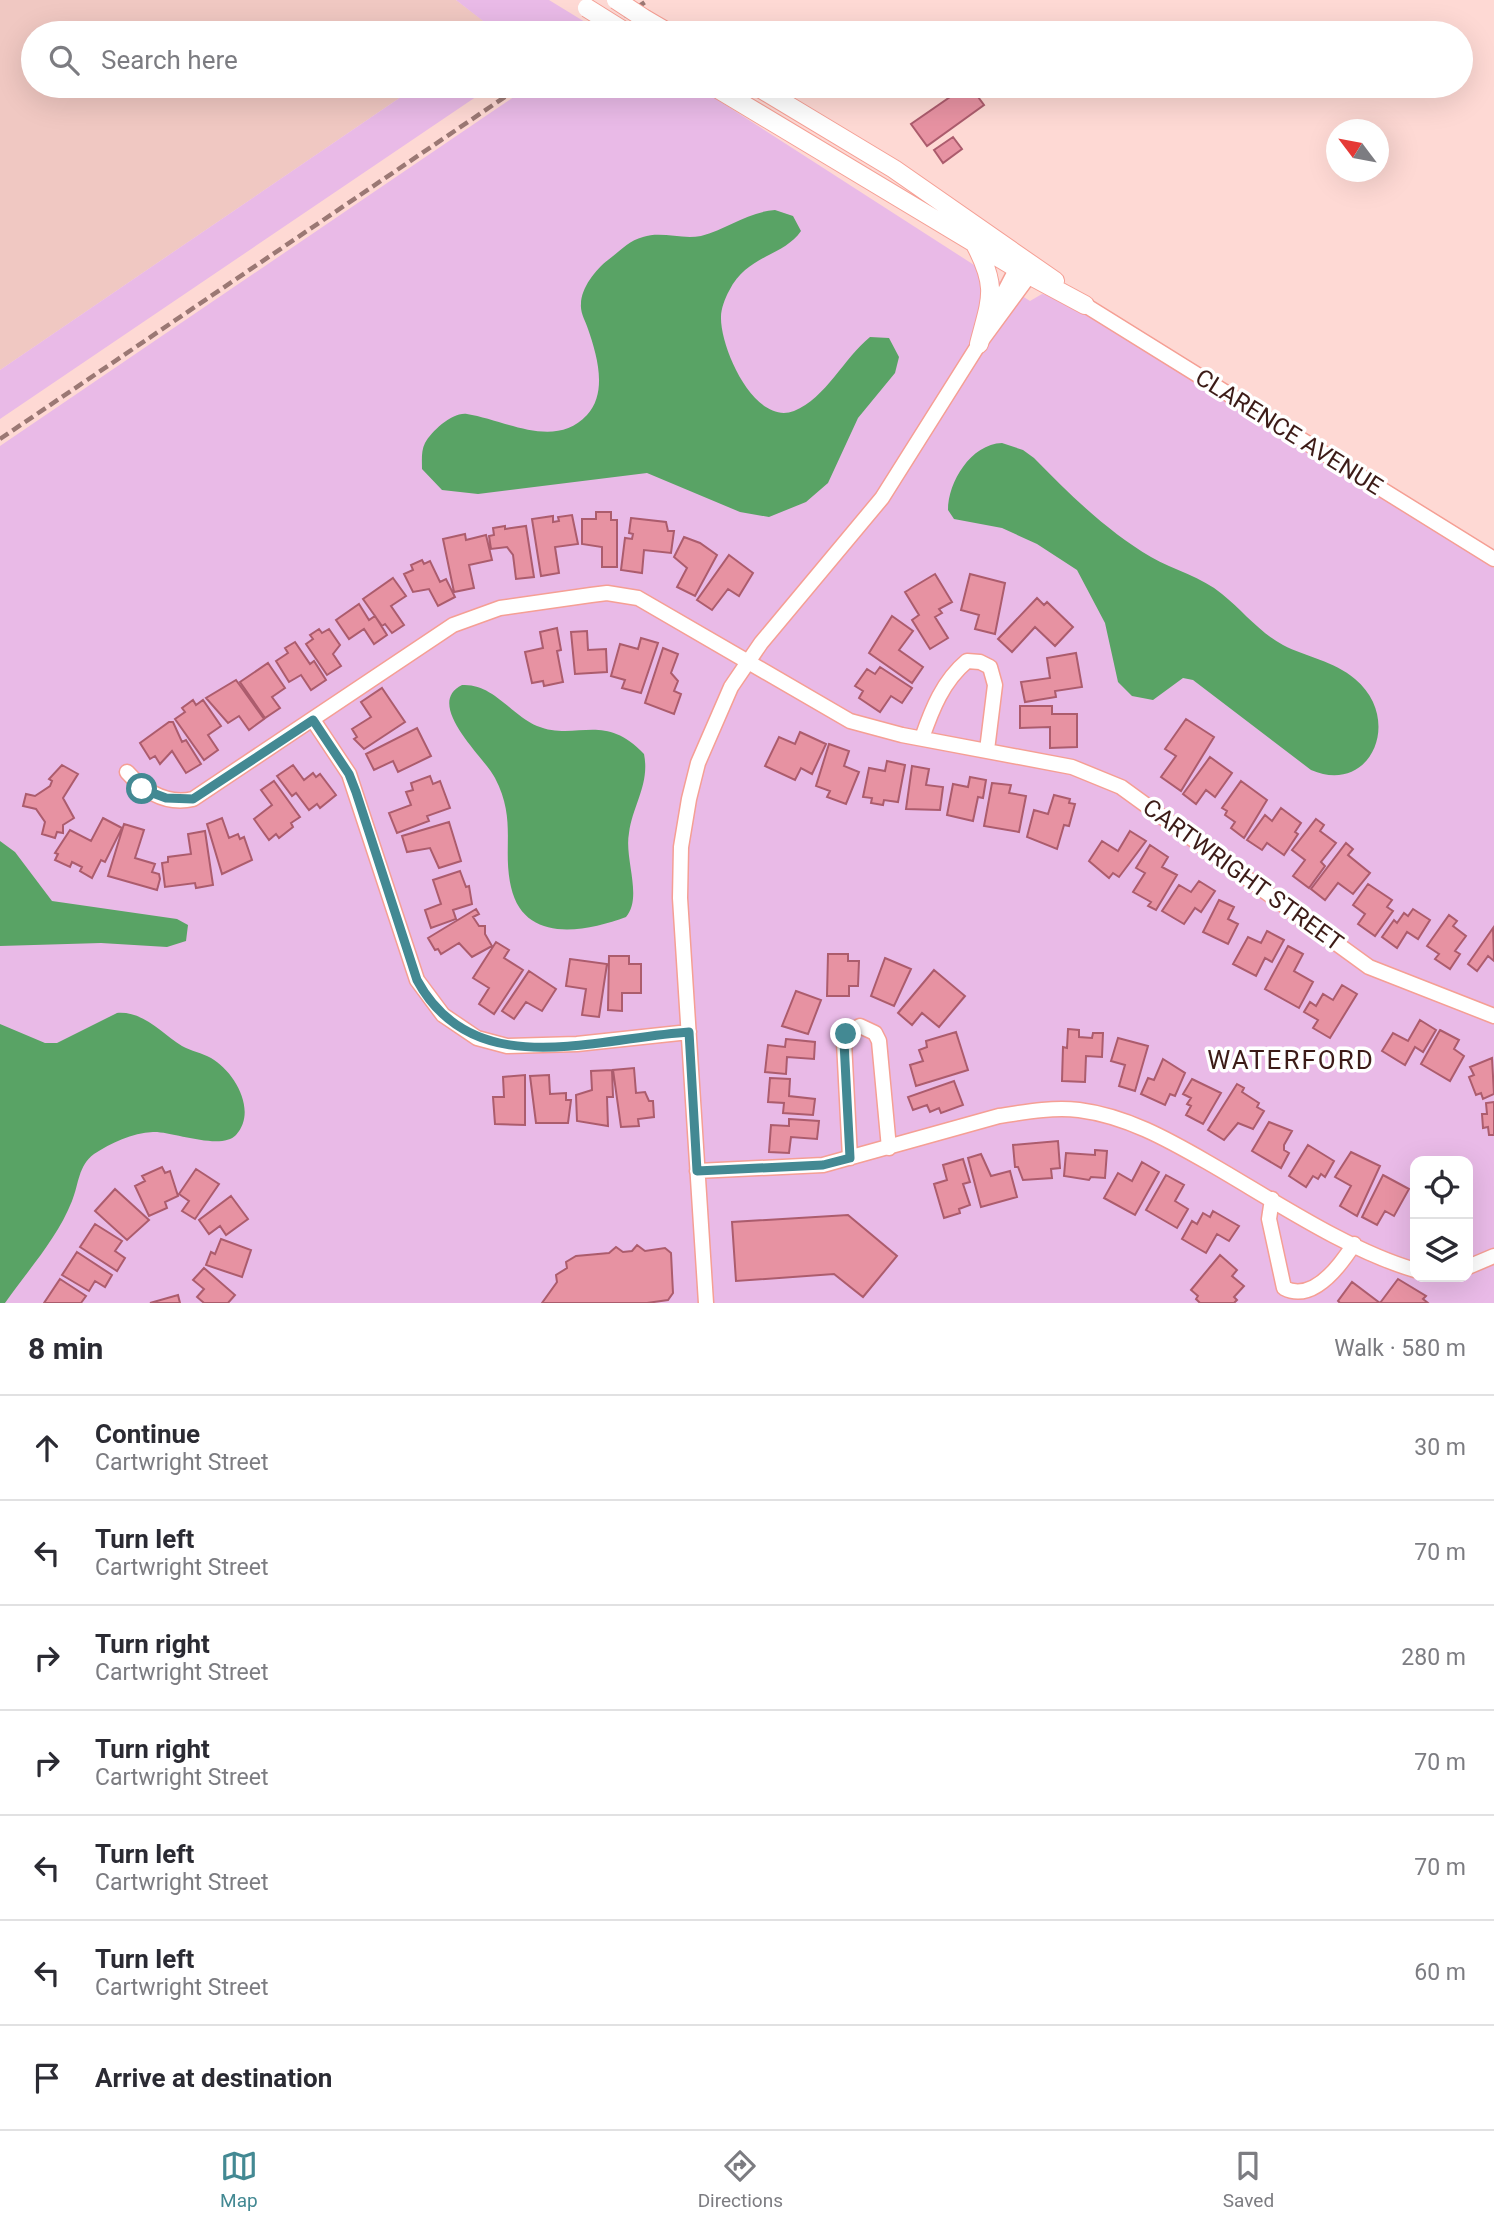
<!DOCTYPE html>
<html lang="en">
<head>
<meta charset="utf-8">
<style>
  :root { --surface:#fff; --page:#f2f2f3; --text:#2b2b33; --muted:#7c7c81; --line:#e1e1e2; --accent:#438993 }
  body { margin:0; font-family:Roboto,sans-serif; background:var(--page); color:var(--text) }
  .controls { position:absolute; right:21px; bottom:21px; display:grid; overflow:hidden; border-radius:14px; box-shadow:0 7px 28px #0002 }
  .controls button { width:63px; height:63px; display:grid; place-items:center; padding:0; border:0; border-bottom:2px solid var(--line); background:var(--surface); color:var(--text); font:35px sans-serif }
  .compass { position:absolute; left:1326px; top:119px; width:63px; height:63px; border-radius:50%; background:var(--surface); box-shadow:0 7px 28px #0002; rotate:302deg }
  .stop { position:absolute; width:21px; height:21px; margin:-16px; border:5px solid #438993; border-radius:50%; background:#fff }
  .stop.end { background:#438993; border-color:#fff; box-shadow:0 2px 7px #0008 }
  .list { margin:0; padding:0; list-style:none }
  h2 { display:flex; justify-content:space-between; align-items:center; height:91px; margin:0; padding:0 28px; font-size:30px }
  h2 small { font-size:23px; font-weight:400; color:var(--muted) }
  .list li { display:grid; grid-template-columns:46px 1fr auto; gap:21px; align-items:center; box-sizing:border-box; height:105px; padding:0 28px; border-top:2px solid var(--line) }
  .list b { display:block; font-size:26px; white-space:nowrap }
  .list p { margin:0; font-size:23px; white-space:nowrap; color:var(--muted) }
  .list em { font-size:23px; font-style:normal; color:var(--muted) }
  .icon { flex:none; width:38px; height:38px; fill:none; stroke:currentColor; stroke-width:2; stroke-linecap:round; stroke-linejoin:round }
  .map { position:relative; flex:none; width:1494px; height:1303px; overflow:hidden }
  .search { position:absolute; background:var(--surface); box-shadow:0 7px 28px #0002; left:21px; right:21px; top:21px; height:77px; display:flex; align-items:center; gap:18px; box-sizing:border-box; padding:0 24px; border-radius:38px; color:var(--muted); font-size:26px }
  .sheet { height:826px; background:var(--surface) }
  nav { display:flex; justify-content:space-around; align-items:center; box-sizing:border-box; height:98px; border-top:2px solid var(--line); background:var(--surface); font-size:19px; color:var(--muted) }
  nav a { display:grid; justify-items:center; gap:4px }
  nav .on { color:var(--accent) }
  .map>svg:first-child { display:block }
  .built { fill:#f0c8c2 }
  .green { fill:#e9bae7; fill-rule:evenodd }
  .water { fill:#59a365 }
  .building { fill:#e792a2; stroke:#ac5c6d; stroke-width:2 }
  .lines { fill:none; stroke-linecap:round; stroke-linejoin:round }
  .minor-casing { stroke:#f59f94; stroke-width:17 }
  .major-casing { stroke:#f59f94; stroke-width:20 }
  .minor { stroke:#fff; stroke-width:14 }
  .major { stroke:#fff; stroke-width:18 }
  .rail { stroke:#9b7874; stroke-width:4.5; stroke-dasharray:10 5; stroke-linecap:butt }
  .major-bridge-casing { stroke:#f59f94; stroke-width:20; stroke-linecap:butt }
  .major-bridge { stroke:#fff; stroke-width:18 }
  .route { stroke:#438993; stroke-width:9 }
  .labels { text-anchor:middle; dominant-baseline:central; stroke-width:7; stroke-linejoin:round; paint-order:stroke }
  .street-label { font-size:24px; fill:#3c1b17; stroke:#fff }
  .neighbourhood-label { font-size:26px; letter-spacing:2px; fill:#3c1b17; stroke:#fff }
</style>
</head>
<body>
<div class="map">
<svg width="1494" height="1303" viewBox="0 0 1494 1303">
  <rect width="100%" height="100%" fill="#fed9d4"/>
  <path class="built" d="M0,0H456L497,31L33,33V86H417L0,370Z"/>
  <path class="green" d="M456,0H549L585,22L569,33H494L496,31Z
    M417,86H492L0,419V370Z
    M530,86H696L1030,301L1042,294L1052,296L1081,311L1494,568V1303H0V446ZM1415,1161H1468V1277H1415Z"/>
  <path class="water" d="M775,210L793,216L801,231C783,257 748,254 729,291C725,298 721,309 721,317C720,347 754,426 794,411C826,398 844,358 870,337L889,338L899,357L895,373L858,418L828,483L806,502L769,517L740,512L647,473L478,494L442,490L422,469C422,460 421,451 425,443C432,431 452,412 467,414C505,420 555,450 587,415C608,392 597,355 588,329C586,322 580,313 581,304C581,288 596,269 608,260C619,252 628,241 643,237C662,231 682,240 701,236C727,229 748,212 775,210Z
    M1002,443L1023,450L1034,458C1070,495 1107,531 1151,557C1174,570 1202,577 1222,594C1243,611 1259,632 1283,645C1306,657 1334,661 1355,679C1404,720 1370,796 1311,770L1193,680L1183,678L1153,700L1132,696L1118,682L1105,623L1077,570L1037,544L1002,528L954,519L948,510C948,482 971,444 1002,443Z
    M462,685C493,683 511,715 537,726C577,742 603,711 644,754C650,784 633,804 629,833C624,859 643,897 626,917C585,932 524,944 511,887C502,848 517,820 495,778C485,758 423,704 462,685Z
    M0,841L15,852L52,901L177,919L188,925L186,941L167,947L101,943L0,946Z
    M117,1013C144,1011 161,1033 182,1046C191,1051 202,1053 211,1058C234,1071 258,1111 236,1135C221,1151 172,1131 153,1132C132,1133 111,1143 94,1154C78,1166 79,1184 72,1201C57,1239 28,1270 5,1303H0V1024L45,1043H57Z"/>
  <path class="building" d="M966,86H970L984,105L927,146L911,124Z
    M953,137L962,149L943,163L934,150Z
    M596,512H611V520H617V567H602V547L582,544V519H596Z
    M572,515L578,544L555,547L559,573L541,576L532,519L553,516V522L559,521L558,517Z
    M631,518L666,522L668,531H674L671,553L644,550L642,573L621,570L625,538L632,539L633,534L629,533Z
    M505,526V529L526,526L534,577L516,579L513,555L507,547L491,549L489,536L494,535L493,528Z
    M465,534L466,540L486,535L492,560L469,565L474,588L454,592L443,539Z
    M684,537L700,543L717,555L695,596L677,587L687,568L674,557Z
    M729,555L753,573L739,596L728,589L712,610L697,600Z
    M422,560L424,564L430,561L440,582L446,579L455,597L438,606L429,589L413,592L404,574L413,570L411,565Z
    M935,574L952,602L939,609L942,613L935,617L948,638L930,649L912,620L919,615L905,592Z
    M970,574L1005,583L995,634L975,629L979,615L961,610Z
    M393,578L406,596L391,606L404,625L392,633L385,624L382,626L363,599Z
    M1037,598L1044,605L1047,602L1073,627L1055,646L1035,627L1012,652L998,639Z
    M359,604L369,620L375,616L387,635L374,644L364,629L349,639L336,620Z
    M892,616L913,631L899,650L923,667L912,683L869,653Z
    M557,628L561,650L557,651L563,682L544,686L543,681L532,683L525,652L543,648L540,632Z
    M319,629L322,633L329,629L340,645L333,654L341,666L327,675L306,644L313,639L310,635Z
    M587,631L588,650L606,649L607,672L575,674L571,632Z
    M641,638L658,643L641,693L622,688L625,680L611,676L620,644L638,649Z
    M295,642L310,664L314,661L326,680L311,690L301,675L289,682L276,661L288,653L285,648Z
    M663,648L678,654L671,673L678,681L674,691L681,694L674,714L645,703Z
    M1076,653L1082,687L1055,691L1056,697L1025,702L1021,682L1050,678L1047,658Z
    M268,663L285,688L272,697L280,708L265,718L240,682Z
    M880,667L912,688L902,703L891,696L880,712L859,698L863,691L855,686L867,669L875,674Z
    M236,680L264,719L249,730L239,716L228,723L206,698Z
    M382,688L405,722L364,749L354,739L357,737L352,729L371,717L361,702Z
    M193,700L196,705L203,700L221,726L208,735L218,750L204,760L175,719L185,712L182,708Z
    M1020,706H1052V714H1077V747L1050,748V727L1020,728Z
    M1186,719L1214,737L1181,791L1161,777L1176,756L1165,749Z
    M169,722H173L182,742L186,740L201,764L186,773L172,751L160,764L155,756L150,759L140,743Z
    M417,728L431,756L398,772L393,761L374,770L366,754Z
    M800,732L826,744L812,774L801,768L795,780L765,766L779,737L795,744Z
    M829,744L849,751L844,766L859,772L846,804L827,797L830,791L816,786Z
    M1210,757L1232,773L1215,797L1206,790L1196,804L1183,794Z
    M887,761L905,765L898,802L884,800L883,805L871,803L872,798L863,797L869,768L885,771Z
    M62,765L78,774L63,798L74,818L63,825V833L57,832L55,838L42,834L45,822L36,809L23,806L26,794L35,796L50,786L52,781L49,779Z
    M293,765L304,780L313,773L316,777L320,774L336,795L320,808L317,804L309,810L296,793L292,796L277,776Z
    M912,766L929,769L926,785L943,787L940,810L906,809Z
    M430,776L433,784L440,781L450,808L427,816L429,821L397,833L389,813L411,805L406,792L413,790L411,783Z
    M970,777L986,780L983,798L978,797L973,821L947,815L953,784L968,787Z
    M274,781L300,817L291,823L293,827L279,838L276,834L269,840L254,819L272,805L261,790Z
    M1241,781L1267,800L1244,838L1231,828L1235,822L1225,815L1227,811L1222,808Z
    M992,783L1011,785L1009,793L1026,796L1019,832L984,826Z
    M1054,795L1070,799L1069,803L1075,804L1069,826L1064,825L1057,849L1027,837L1034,810L1048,814Z
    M1281,808L1301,823L1295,832L1298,834L1284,855L1267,843L1262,850L1247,840L1265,815L1272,821Z
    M103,818L122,828L105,862L101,860L92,878L80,871L82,867L72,862L70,867L55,860L58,854L55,853L70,830L91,841Z
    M222,818L229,838L238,834L240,839L244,837L252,860L222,874L207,824Z
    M1316,819L1324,825L1320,831L1336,843L1321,862L1325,866L1309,888L1293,876L1305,860L1292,850Z
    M449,822L461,861L439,868L430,848L407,852L402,836Z
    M124,824L144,830L135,858L155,864L152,872L159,874L160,879L157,890L108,876Z
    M205,831L213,885L196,888L195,883L165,887L162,863L168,862V857L191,854L188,834Z
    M1130,831L1146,841L1119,877L1113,873L1109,878L1089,861L1102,841L1118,851Z
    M1346,843L1353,849L1348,855L1370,873L1353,894L1338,883L1325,900L1311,889Z
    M1150,845L1168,857L1162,867L1177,875L1156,910L1148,906L1151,902L1133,892L1145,873L1136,868Z
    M460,871L466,887L469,886L472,904L453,910L456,919L431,928L425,910L441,904L433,880Z
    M1199,881L1215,891L1201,912L1195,908L1184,924L1162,911L1179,885L1191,892Z
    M1368,884L1392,900L1387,907L1393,911L1375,936L1358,924L1365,914L1353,905Z
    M1219,900L1234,907L1228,919L1238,924L1228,944L1203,932Z
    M476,909L479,914L473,917L479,926H485V934L492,946L472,957L459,943L441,954L438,949L435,950L428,938Z
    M1413,909L1430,920L1418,939L1407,932L1397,948L1382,937L1394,920L1397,923L1404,913L1408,916Z
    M1449,915L1457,921L1453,926L1466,936L1455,951L1460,954L1450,969L1435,959L1439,954L1427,946Z
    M1493,928L1494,961L1488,956L1477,971L1468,964Z
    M1267,931L1284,940L1272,962L1265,958L1256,976L1233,964L1248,937L1261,943Z
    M496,942L509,950L504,958L523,970L494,1014L479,1004L489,988L473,978Z
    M1288,946L1303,954L1294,971L1313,982L1299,1008L1265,989Z
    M828,954H848V961H859L858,986H849V996H827Z
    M609,956H629V964H641V993H622V1011L608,1010Z
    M885,958L911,969L894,1006L871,996Z
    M570,959L607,964L599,1017L582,1015L586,989L566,986Z
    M934,970L965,996L939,1027L922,1013L912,1025L898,1013Z
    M529,971L556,989L542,1011L526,1002L514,1019L502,1011Z
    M1342,985L1357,994L1330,1038L1313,1028L1318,1020L1304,1012L1310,1002L1316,1006L1323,994L1333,1000Z
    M796,991L821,1000L808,1034L782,1026Z
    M1420,1020L1436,1030L1423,1052L1415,1047L1405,1065L1382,1051L1393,1033L1408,1041Z
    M1068,1029L1079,1030V1037L1092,1038L1093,1033H1103L1102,1057L1086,1056L1085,1082L1062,1081L1063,1047L1067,1048Z
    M1440,1030L1459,1040L1454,1049L1464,1056L1450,1081L1421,1064Z
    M956,1032L968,1070L916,1086L910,1065L923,1061L919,1050L927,1047L926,1041Z
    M1118,1038L1148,1046L1135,1091L1119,1086L1125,1065L1111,1061Z
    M786,1039L815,1042L814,1059L787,1057L786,1074L765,1072L768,1045L785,1047Z
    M1492,1058L1494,1094L1483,1099L1481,1093L1476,1095L1469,1077L1474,1075L1470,1067Z
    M1163,1059L1185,1073L1175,1096L1170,1094L1165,1105L1141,1094L1148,1078L1154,1080Z
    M634,1068L636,1093L645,1092L649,1101H653L654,1117L638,1119L639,1126L621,1127L613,1070Z
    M612,1070L613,1097H607L608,1126L577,1121L576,1095L592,1090L591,1071Z
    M525,1075V1125L495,1124L493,1097H504L503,1077Z
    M549,1075L550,1094L566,1093V1100H571L568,1123H536L530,1076Z
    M770,1078L790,1079L789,1096L815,1099L813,1115L783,1113L784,1103L768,1102Z
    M1192,1079L1221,1093L1203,1124L1186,1115L1191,1106L1187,1104L1191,1098L1183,1094Z
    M954,1081L963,1105L941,1113L939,1108L930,1112L927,1105L913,1110L908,1097Z
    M1237,1084L1244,1088L1242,1092L1259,1103L1257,1107L1264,1111L1253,1129L1238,1123L1224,1140L1208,1130Z
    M1494,1102V1135H1489L1488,1127L1483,1128L1482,1114H1487L1486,1103Z
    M789,1119L819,1121L817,1139L791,1137L789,1153L769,1152L771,1125L789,1126Z
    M1269,1122L1292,1131L1284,1145V1150L1289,1153L1281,1168L1252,1151Z
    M1058,1141L1060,1168L1051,1169L1052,1178L1023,1180L1018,1167H1015L1013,1145Z
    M1308,1145L1334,1161L1325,1177L1321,1174L1318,1179L1313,1176L1306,1187L1289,1176Z
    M1095,1150L1107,1151L1105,1178L1091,1177L1089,1180L1064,1176L1066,1153L1095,1155Z
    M1351,1152L1380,1166L1357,1216L1340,1206L1351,1186L1335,1177Z
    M981,1154L991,1176L1010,1171L1017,1197L981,1207L968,1158Z
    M963,1159L970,1182L963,1184L970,1205L959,1209L960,1213L944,1218L934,1184L947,1180L943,1165Z
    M1142,1162L1159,1172L1135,1215L1104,1198L1118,1173L1132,1181Z
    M162,1167L165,1173L170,1171L178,1196L165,1202L167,1208L149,1216L135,1186L145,1181L142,1176Z
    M196,1169L219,1184L195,1219L182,1211L189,1201L179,1194Z
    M1166,1175L1184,1185L1175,1201L1188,1209L1177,1228L1146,1210Z
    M1383,1175L1409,1189L1394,1216L1385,1211L1377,1225L1362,1217Z
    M115,1189L149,1220L127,1240L95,1211Z
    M231,1196L248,1219L226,1235L220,1226L209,1234L199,1220Z
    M1213,1211L1239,1226L1229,1241L1217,1234L1206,1253L1182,1239L1192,1221L1197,1224L1203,1213L1210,1217Z
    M848,1215L897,1256L863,1297L834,1274L736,1281L732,1222Z
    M95,1224L122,1241L115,1251L125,1258L117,1271L80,1247Z
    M221,1239L251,1250L242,1277L206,1265L211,1252L215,1254Z
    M637,1245L645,1251L665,1248L671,1253L673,1293L668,1300L647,1303H542L557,1282L556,1275L567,1268L566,1262L576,1256L609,1253L616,1247L623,1252L632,1251Z
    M77,1252L112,1275L105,1287L95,1281L89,1291L62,1275Z
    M1220,1255L1237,1270L1232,1276L1244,1286L1234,1297L1237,1300L1234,1303H1200L1196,1299L1198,1296L1191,1290Z
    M204,1268L235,1295L228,1303H204L197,1297L204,1289L193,1280Z
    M60,1279L86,1296L81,1303H44Z
    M1398,1279L1426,1296L1423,1299L1428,1303H1340L1338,1301L1352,1282L1380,1303Z
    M178,1295L180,1303H150Z"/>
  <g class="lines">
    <g class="minor-casing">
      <path id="minor" d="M1085,305L1494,559
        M993,314L1021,260
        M313,720L349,774L417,980L443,1015L477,1038L507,1046L577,1044L689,1032
        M922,738C932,709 943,681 967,661L980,662L990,667L995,685L987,750
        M127,772C144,791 166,805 193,799L453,625L500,608L591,595L607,593L638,598L850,721L902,735L1072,767L1121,787L1369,967L1494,1016
        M850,1158L844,1042L846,1034L860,1026L875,1033L879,1041L889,1148
        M697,1171L823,1165L999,1116C1025,1112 1052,1107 1079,1110C1126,1116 1167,1139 1207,1162C1270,1198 1346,1250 1415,1270
        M1272,1199L1269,1219L1284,1288C1313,1303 1340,1266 1354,1244
        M1468,1267L1494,1256
        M706,1303L680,898L681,847L689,799L698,763L731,687L761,643L882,498L979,344L1034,269"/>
    </g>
    <g class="major-casing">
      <path id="major" d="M645,19L669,33
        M713,86L1016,268L1085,305
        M756,86L894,169L1055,281
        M975,244C998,288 991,298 979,344"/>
    </g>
    <use href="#minor" class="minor"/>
    <use href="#major" class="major"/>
    <path class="rail" d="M582,33L605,18
      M599,33L648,0
      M0,439L521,86"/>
    <g class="major-bridge-casing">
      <path id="major-bridge" d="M616,0L645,19
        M587,8L627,33"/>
    </g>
    <use href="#major-bridge" class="major-bridge"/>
  </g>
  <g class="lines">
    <path class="route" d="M142,789L166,798L193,799L313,720L349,774L356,792L417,980C473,1084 595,1038 689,1032L697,1171L823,1165L850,1158L844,1042L846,1034"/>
  </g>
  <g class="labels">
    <g class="street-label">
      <text transform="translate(1289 432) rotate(32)">CLARENCE AVENUE</text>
      <text transform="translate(1243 875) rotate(36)">CARTWRIGHT STREET</text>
    </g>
    <g class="neighbourhood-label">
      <text x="1291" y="1060">WATERFORD</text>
    </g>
  </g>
</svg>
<div class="controls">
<button><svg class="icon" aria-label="locate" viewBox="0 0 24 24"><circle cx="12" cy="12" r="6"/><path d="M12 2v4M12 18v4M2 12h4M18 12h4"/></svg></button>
<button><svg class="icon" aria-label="layers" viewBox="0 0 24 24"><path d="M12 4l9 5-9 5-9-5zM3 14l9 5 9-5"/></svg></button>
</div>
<svg class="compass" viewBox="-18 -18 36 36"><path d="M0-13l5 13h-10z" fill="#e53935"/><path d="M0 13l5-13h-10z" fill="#7c7c81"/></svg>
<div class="stop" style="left:142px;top:789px"></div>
<div class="stop end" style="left:846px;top:1034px"></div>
<div class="search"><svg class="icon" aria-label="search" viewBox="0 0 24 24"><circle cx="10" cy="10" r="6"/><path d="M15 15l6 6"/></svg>Search here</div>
</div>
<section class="sheet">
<h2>8 min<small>Walk · 580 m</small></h2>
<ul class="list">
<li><svg class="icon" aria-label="ahead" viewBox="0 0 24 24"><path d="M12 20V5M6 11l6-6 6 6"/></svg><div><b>Continue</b><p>Cartwright Street</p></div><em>30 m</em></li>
<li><svg class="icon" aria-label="left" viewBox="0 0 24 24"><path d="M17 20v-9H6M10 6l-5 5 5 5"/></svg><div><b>Turn left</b><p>Cartwright Street</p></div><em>70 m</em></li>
<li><svg class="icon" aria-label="right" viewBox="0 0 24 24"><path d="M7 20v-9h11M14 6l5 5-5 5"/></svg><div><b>Turn right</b><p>Cartwright Street</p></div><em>280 m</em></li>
<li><svg class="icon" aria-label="right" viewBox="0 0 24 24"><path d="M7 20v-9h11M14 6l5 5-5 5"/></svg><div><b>Turn right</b><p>Cartwright Street</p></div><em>70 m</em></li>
<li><svg class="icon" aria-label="left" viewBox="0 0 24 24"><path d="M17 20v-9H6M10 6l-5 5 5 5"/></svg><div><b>Turn left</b><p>Cartwright Street</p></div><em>70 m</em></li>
<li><svg class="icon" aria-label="left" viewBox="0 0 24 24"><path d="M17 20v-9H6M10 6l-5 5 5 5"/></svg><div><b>Turn left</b><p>Cartwright Street</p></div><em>60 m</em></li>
<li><svg class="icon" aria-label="arrive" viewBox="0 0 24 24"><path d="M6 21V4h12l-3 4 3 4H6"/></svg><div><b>Arrive at destination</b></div></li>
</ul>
</section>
<nav>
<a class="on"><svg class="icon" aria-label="map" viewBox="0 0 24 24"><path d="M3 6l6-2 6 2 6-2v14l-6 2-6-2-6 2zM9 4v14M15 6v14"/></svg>Map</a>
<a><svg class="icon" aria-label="directions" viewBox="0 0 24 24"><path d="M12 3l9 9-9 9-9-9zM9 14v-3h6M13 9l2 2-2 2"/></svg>Directions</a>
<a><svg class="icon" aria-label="saved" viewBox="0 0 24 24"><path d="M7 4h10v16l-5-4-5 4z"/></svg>Saved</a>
</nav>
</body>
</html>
